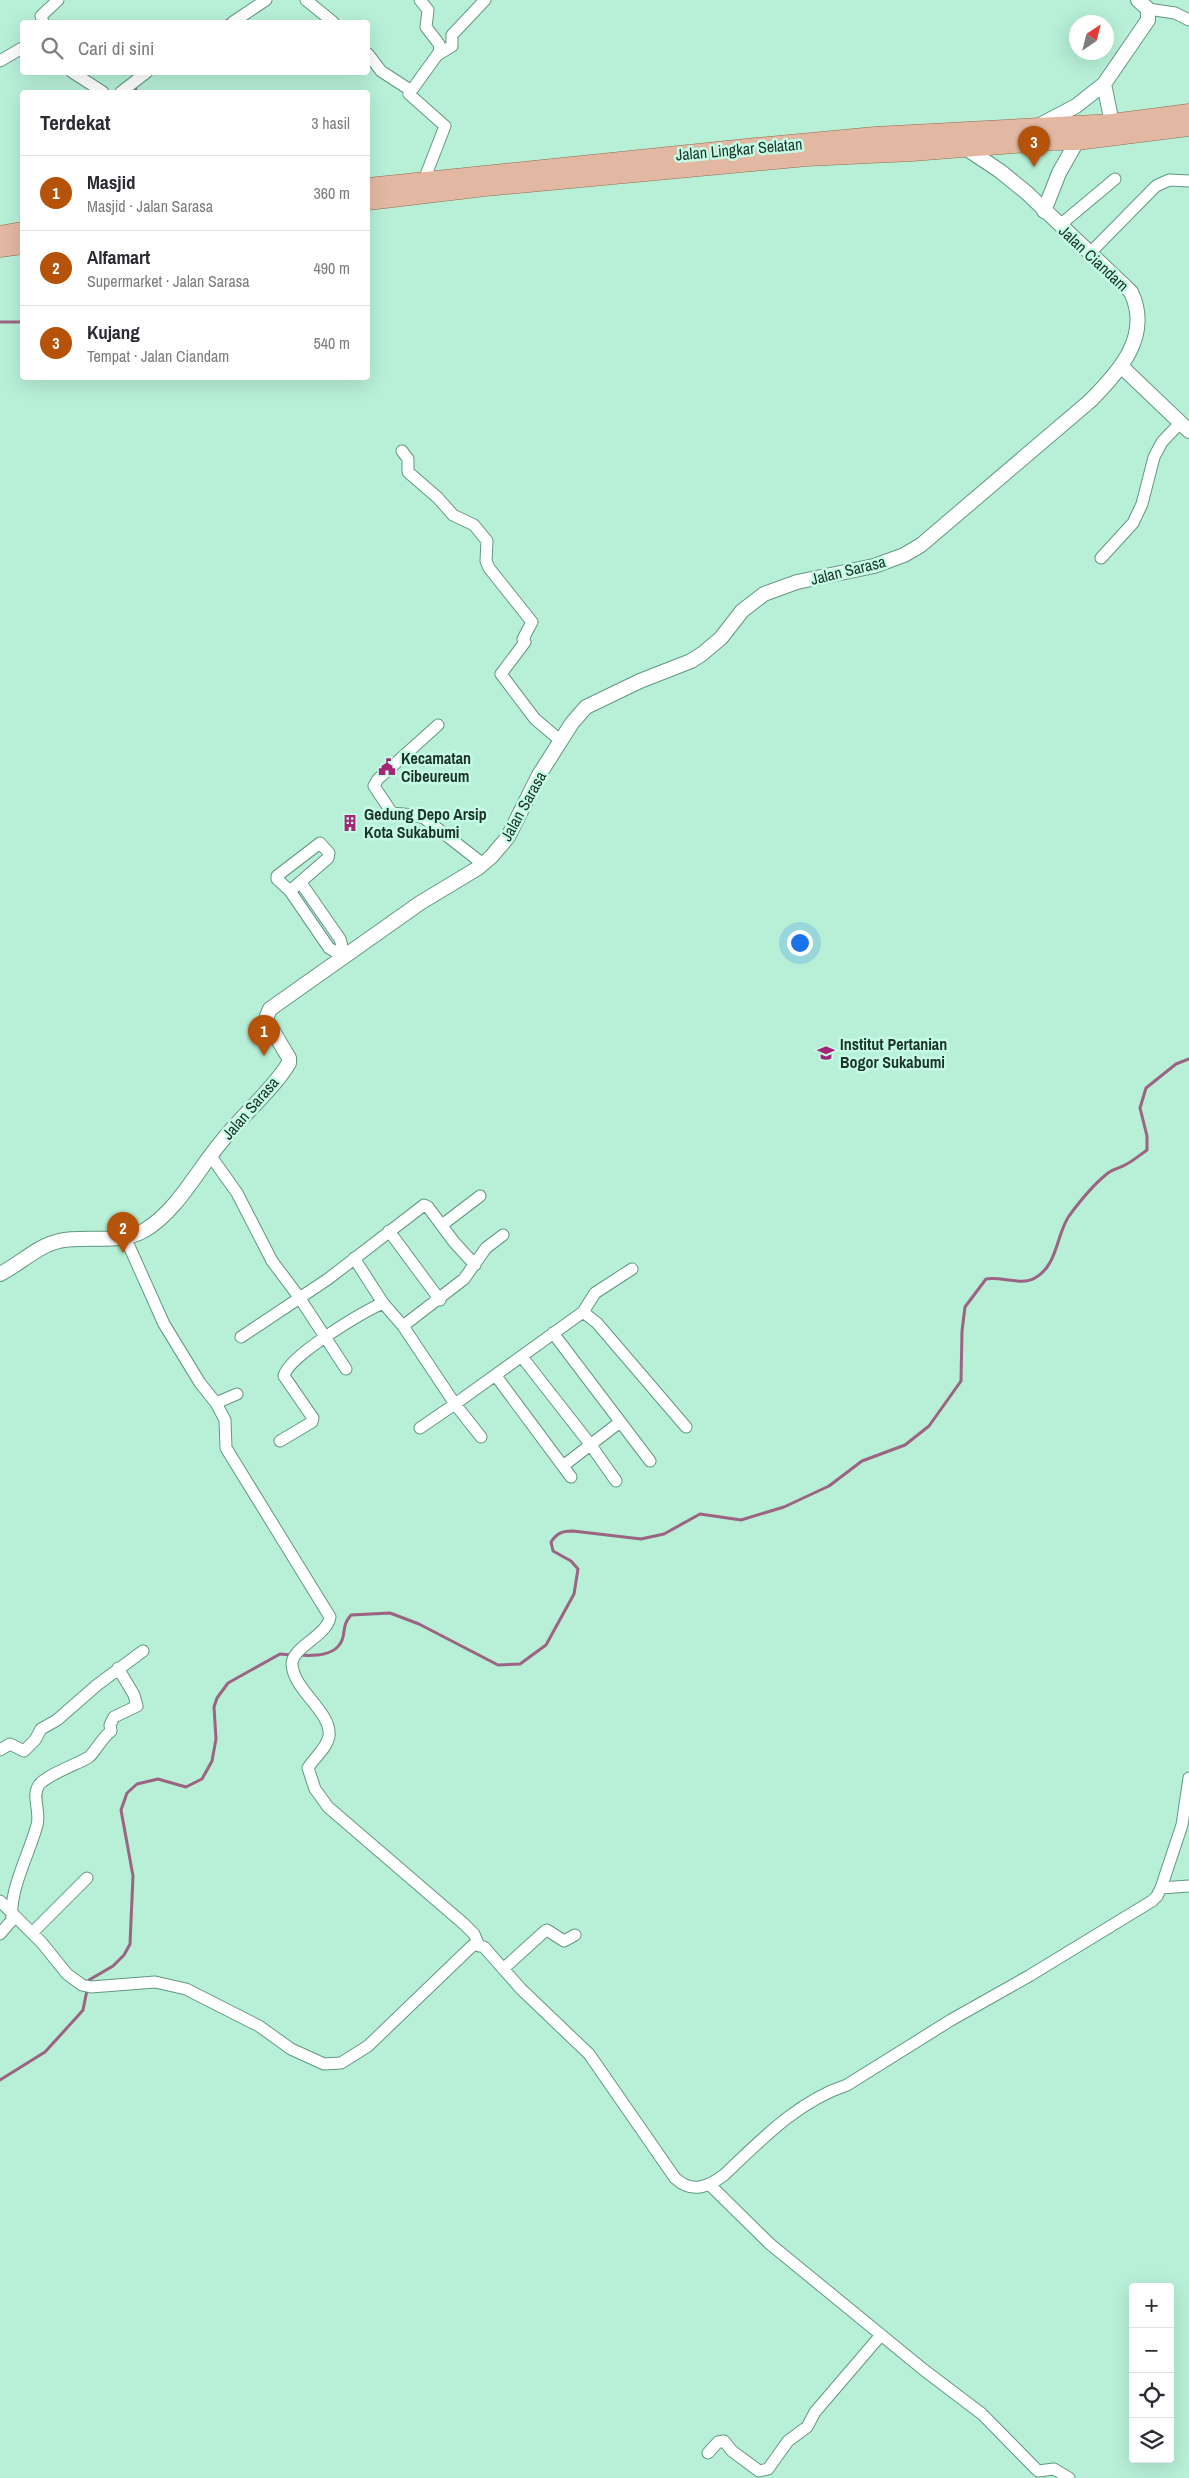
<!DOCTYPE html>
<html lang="id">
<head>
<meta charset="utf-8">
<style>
  :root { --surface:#fff; --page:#f2f2f3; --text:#2b2b33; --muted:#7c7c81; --line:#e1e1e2; --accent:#b45309 }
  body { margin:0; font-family:"Archivo Narrow",sans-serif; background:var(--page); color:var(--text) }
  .controls { position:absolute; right:15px; bottom:15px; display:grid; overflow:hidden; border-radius:5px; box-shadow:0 5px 20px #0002 }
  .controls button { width:45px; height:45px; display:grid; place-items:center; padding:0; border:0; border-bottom:1px solid var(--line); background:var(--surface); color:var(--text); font:25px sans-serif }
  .compass { position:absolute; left:1069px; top:15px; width:45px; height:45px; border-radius:50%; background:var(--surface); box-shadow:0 5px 20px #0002; rotate:35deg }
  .you { position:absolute; left:799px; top:942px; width:18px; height:18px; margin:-12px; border:4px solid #fff; border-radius:50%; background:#1a73e8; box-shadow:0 0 0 8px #1a73e833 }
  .badge { display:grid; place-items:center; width:32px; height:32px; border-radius:50%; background:var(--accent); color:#fff; font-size:16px; font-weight:700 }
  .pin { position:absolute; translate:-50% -41px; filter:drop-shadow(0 1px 2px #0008) }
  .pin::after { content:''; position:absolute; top:26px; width:18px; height:15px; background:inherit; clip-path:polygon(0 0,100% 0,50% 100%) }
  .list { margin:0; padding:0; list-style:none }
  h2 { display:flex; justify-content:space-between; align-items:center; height:65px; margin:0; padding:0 20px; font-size:21px }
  h2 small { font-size:16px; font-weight:400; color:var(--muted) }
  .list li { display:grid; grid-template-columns:32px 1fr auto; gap:15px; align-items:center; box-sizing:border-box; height:75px; padding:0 20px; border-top:1px solid var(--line) }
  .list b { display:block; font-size:19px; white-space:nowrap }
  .list p { margin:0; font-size:16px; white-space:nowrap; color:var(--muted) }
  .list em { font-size:16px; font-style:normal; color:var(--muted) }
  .icon { flex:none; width:28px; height:28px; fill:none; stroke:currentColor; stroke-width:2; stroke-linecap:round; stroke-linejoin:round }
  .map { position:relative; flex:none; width:1189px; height:2478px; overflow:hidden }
  .search { position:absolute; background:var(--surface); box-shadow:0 5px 20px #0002; left:20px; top:20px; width:350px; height:55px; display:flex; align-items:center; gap:12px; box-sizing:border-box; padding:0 18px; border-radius:5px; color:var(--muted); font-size:19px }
  .panel { position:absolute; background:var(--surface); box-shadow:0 5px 20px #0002; left:20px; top:90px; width:350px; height:290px; border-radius:5px }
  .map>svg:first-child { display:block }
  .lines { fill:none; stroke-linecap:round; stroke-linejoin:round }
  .stream { stroke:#9c6383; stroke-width:3 }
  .minor-casing { stroke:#629782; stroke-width:13 }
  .tertiary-casing { stroke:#629782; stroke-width:16 }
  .primary-casing { stroke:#926a50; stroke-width:19 }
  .minor { stroke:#fff; stroke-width:11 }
  .tertiary { stroke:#fff; stroke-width:14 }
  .primary { stroke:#e3b8a2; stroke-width:18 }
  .labels { text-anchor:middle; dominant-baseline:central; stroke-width:5; stroke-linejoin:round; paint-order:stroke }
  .street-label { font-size:16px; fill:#1d332a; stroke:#c4fce5 }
  .poi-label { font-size:16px; font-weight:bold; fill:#1d332a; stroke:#c4fce5; text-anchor:start }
</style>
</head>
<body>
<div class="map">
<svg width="1189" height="2478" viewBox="0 0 1189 2478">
  <rect width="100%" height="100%" fill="#b7efd7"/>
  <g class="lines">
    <path class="stream" d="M224,22L231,19
      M134,85L137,92
      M0,322H22
      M298,1655C313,1656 338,1657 343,1637C345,1627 344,1623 351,1615L390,1613L419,1624L498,1665L520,1664L546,1645L574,1594L578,1569L571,1561L553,1551L551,1542C557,1533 562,1531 573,1531L641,1539L664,1534L700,1514L741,1520L784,1507L829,1486L862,1461L905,1445L929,1426L961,1381L962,1331L965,1307L986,1279C1001,1276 1021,1286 1035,1278C1058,1265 1056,1235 1069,1216C1080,1201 1094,1184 1108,1173C1113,1169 1120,1168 1125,1165C1133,1161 1140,1155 1147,1150V1136L1140,1108L1146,1088L1176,1064L1189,1059
      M0,2080L45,2052L76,2018L83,2010L89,1980L113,1966L124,1955L130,1944L133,1876L121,1810L127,1793L137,1784L158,1779L186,1787L202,1779L212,1761L216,1739L214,1707L217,1698L228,1683L280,1654L292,1655"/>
    <g class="minor-casing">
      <path id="minor" d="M306,0L333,22
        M420,0L428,10L426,27L439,44L440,51L409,94L445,126L424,180
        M1148,9L1175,13L1189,20
        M43,22L41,16L58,0
        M233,22L266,0
        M368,54L381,71L410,90
        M439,54L452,46V35L485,0
        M0,61L22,48
        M72,72L103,92
        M121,92L147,72
        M1060,225L1115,179
        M1090,253L1156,186L1169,180L1189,181
        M402,451L408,459V472L438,498L453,515L474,525L487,541L486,561L489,568L532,622L523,639L525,642L501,674L535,719L561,741
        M1101,558L1133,523L1142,504L1154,457L1162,442L1180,423
        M438,725L378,779L374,786L392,813L414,815L424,818L483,864
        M320,843L329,853L328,858L290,891L277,879V876Z
        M301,883L340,939L345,957
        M290,891L329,948L345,957
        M210,1155L237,1193L272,1261L299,1297L346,1369
        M442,1225L480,1196
        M389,1231L440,1300
        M125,1237L164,1324L200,1383L216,1403L237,1394
        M354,1258L383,1303
        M583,1312L597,1323L686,1427
        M403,1326L464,1279L486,1248L503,1235
        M553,1333L650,1461
        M241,1337L328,1279L424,1205L428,1207L454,1242L475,1265
        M522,1357L590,1444L616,1481
        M496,1376L571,1477
        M216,1403L225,1420L226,1448L330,1617C327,1636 292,1647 292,1664C293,1690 332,1712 329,1736C327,1748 314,1758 308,1768L315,1789L328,1807L464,1924L474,1934L479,1946
        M420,1428L455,1404L481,1437
        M280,1441L312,1422L313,1418L284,1376C288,1356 363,1312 383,1303L403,1326L455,1404L583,1312L595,1293L632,1269
        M563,1466L620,1422
        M0,1750L10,1744L24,1751L35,1740L41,1729L57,1720L97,1685L143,1651
        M1161,1888L1189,1886
        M0,1901L42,1943L67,1974L82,1985L91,1987L155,1982L186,1989L259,2026L291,2049L324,2064L341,2063L368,2046L472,1946L476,1945L484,1947L521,1989L589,2054L675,2178C692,2194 708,2187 724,2175C761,2140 798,2101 847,2085L951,2020L1029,1976L1152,1901L1157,1896L1161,1888L1182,1825L1189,1778
        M32,1933L87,1878
        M0,1934L12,1920C9,1889 29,1855 37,1825C41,1812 31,1796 39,1785C46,1775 78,1764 89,1757C95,1752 101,1739 111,1731L110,1725L114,1717L137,1706L134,1695L118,1668
        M503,1969L545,1931L547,1930L564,1941L575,1935
        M710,2185L770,2244L924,2370L982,2414L1038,2471L1054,2469L1069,2478
        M708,2453L718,2442L724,2441L732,2451L759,2471L768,2469L788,2441L807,2427L815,2412L881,2335"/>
    </g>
    <g class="tertiary-casing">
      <path id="tertiary" d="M1104,84L1112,123L1111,133
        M1040,125L1076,106L1104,84L1148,20V9L1138,0
        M1044,211L1059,173L1077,141L1079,132
        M1122,367L1189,431
        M0,1274C20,1264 37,1246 59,1241C87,1235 120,1245 145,1230C178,1210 198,1169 222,1141C242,1115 272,1091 289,1063V1058L267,1021V1016L270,1009L420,903L478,868L491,857L508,837L539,775L572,723L586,707L640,681L691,661L702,654L721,638L742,611L764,594L797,582L874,566L904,555L921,545L1090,401C1119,372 1152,336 1131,292L1027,193L1000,171L964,147"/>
    </g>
    <g class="primary-casing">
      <path id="primary" d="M368,187L756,147L875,136L1112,123L1189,113
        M368,201L485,187L807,157L912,152L1053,141H1077L1189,127
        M0,235L22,231
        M0,248L22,245"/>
    </g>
    <use href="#minor" class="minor"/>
    <use href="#tertiary" class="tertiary"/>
    <use href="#primary" class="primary"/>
  </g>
  <defs>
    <g id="civic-bare" transform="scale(1.35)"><path d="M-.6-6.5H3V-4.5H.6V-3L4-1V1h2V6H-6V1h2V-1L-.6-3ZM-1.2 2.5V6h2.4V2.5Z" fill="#a52676" stroke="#c4fce5" stroke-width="2.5" paint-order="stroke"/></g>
    <g id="building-bare" transform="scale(1.35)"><path d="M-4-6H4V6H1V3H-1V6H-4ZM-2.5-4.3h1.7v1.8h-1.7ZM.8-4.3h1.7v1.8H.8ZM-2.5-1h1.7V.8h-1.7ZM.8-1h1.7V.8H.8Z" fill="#a52676" stroke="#c4fce5" stroke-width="2.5" paint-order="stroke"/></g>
    <g id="university-bare" transform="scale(1.35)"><path d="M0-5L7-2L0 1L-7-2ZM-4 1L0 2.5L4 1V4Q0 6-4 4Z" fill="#a52676" stroke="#c4fce5" stroke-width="2.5" paint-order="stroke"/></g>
  </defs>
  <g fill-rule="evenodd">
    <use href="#civic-bare" x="387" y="767"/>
    <use href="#building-bare" x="350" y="823"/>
    <use href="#university-bare" x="826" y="1053"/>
  </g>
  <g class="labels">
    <g class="street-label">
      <text transform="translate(739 149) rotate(-5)">Jalan Lingkar Selatan</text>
      <text transform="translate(1094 258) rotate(43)">Jalan Ciandam</text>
      <text transform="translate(848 570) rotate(-14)">Jalan Sarasa</text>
      <text transform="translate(523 806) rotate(-61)">Jalan Sarasa</text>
      <text transform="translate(250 1108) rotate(-49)">Jalan Sarasa</text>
    </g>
    <g class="poi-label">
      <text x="401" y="758">Kecamatan<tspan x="401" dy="18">Cibeureum</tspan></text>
      <text x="364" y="814">Gedung Depo Arsip<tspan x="364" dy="18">Kota Sukabumi</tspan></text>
      <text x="840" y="1044">Institut Pertanian<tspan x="840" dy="18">Bogor Sukabumi</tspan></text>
    </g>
  </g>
</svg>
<div class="controls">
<button>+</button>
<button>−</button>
<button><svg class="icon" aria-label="locate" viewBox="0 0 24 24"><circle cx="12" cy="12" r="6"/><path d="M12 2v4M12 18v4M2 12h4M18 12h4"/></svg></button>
<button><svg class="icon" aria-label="layers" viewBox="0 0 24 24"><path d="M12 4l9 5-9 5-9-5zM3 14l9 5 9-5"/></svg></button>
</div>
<svg class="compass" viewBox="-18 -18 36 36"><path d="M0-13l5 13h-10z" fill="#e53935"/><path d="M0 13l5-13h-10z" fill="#7c7c81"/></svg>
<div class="you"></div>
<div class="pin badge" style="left:264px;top:1056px">1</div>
<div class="pin badge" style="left:123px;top:1253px">2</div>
<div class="pin badge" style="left:1034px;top:167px">3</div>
<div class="search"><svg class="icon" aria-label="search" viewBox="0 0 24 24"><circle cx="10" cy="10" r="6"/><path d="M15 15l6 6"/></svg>Cari di sini</div>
<section class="panel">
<h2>Terdekat<small>3 hasil</small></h2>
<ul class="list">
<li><span class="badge">1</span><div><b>Masjid</b><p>Masjid · Jalan Sarasa</p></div><em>360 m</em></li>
<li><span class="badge">2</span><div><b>Alfamart</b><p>Supermarket · Jalan Sarasa</p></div><em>490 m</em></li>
<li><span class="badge">3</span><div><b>Kujang</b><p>Tempat · Jalan Ciandam</p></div><em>540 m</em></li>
</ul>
</section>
</div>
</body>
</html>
